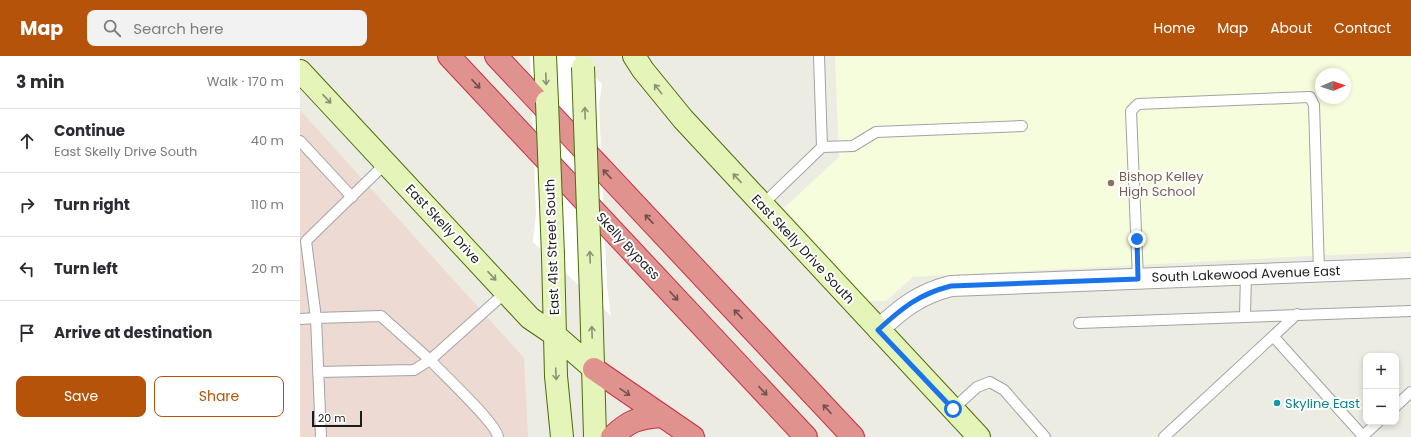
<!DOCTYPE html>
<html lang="en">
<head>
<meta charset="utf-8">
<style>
  :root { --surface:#fff; --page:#f2f2f3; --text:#2b2b33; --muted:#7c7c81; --line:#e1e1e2; --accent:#b45309 }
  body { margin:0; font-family:Poppins,sans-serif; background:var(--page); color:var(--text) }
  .controls { position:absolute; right:12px; bottom:12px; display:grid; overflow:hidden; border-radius:8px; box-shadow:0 2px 6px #0003 }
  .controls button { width:36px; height:36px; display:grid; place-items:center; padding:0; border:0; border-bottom:1px solid var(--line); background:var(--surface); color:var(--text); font:20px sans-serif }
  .compass { position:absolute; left:1015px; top:12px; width:36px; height:36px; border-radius:50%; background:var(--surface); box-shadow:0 2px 6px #0003; rotate:88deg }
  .scale { position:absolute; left:12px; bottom:10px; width:50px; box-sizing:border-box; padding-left:4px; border:2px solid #1c1c1c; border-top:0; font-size:11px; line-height:14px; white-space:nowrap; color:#1c1c1c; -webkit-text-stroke:3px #fff; paint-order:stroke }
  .stop { position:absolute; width:12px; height:12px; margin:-9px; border:3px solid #1a73e8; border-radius:50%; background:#fff }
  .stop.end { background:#1a73e8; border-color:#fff; box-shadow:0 1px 4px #0008 }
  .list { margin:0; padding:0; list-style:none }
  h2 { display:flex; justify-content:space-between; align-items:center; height:52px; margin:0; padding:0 16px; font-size:17px }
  h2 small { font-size:13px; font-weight:400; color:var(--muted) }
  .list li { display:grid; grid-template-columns:26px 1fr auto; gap:12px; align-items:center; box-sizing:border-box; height:64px; padding:0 16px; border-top:1px solid var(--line) }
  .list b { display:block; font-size:15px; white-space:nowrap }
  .list p { margin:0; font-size:13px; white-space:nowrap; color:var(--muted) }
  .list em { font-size:13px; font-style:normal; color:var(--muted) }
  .actions { display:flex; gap:8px; padding:12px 16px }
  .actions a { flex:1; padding:9px 0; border:1px solid var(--accent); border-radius:8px; text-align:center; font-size:14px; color:var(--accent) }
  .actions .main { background:var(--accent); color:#fff }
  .icon { flex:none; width:22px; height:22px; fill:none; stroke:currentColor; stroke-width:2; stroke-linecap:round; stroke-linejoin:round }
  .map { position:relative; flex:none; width:1111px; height:381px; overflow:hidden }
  header { display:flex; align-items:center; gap:24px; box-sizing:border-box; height:56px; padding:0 20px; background:var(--accent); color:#fff }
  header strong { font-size:19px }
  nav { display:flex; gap:22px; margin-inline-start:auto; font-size:14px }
  .search { width:280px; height:36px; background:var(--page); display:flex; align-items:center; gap:10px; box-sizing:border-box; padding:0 14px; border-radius:8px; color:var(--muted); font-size:15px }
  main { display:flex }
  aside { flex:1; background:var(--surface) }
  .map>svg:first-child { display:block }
  .commercial { fill:#eddad3 }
  .education { fill:#f6fddc; fill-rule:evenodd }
  .pier { fill:#fff }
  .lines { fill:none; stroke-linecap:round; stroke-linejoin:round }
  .lane-casing { stroke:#a3a3a3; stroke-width:12 }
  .street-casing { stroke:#a3a3a3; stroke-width:22 }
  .secondary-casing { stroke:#4c6b0c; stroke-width:24 }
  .highway-casing { stroke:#cc2f42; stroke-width:24 }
  .lane { stroke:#fff; stroke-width:10 }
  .street { stroke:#fff; stroke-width:20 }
  .secondary { stroke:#e5f5b9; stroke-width:22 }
  .highway { stroke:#e0928f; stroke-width:22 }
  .secondary-bridge-casing { stroke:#4c6b0c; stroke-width:24; stroke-linecap:butt }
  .secondary-bridge { stroke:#e5f5b9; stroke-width:22 }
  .oneway { stroke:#8b9372 }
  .oneway2 { stroke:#745150 }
  .route { stroke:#1a73e8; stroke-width:5 }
  .education-dot { fill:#8d6e63; stroke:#fff; stroke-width:1.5 }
  .culture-dot { fill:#0f9aa8; stroke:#fff; stroke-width:1.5 }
  .labels { text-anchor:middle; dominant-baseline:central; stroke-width:4; stroke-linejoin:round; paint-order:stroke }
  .education-label { font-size:13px; fill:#785e54; stroke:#fff; text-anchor:start }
  .street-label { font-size:13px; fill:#1c1c1c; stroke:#fff }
  .culture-label { font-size:13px; fill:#0d838f; stroke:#fff; text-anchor:start }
</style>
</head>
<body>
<header>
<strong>Map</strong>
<div class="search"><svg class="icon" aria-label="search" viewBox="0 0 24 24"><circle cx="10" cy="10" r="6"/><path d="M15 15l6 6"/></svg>Search here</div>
<nav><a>Home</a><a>Map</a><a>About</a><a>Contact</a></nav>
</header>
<main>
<aside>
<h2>3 min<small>Walk · 170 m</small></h2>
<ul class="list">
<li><svg class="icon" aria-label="ahead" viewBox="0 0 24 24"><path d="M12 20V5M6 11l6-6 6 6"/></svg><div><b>Continue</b><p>East Skelly Drive South</p></div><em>40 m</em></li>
<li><svg class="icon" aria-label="right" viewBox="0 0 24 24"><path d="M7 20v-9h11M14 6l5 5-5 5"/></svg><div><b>Turn right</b></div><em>110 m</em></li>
<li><svg class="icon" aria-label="left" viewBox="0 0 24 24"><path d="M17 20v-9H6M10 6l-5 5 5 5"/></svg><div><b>Turn left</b></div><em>20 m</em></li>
<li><svg class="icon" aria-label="arrive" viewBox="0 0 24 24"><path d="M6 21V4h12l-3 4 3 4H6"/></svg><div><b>Arrive at destination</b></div></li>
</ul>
<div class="actions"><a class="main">Save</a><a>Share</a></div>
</aside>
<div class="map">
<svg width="1111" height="381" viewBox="0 0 1111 381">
  <rect width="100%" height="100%" fill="#edece3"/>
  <path class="commercial" d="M0,54L224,302L228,381H0Z"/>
  <path class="education" d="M535,0H1111V196L1029,199L613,221L586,245H568L484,152L539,101ZM1021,18H1045V42H1021Z"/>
  <path class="pier" d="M230,0H274L302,28L299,49L307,231L311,260L233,186L236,158Z"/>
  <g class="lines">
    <g class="lane-casing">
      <path id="lane" d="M0,85L52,141
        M522,91L553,90L576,76L722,70
        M462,149L522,91L519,0
        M838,223L831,55L838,48L1010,41L1014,49L1019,215
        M945,260L946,218
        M0,263L16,262L6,185L86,107
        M779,267L1111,255
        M973,280L1063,380
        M18,316L114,314L130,304C142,317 197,368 198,381
        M1096,350L1111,336
        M653,353L677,331L690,326L704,334L745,381
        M21,381L16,262L81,260L130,304L206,236
        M864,381L997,258
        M1062,381L1078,366"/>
    </g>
    <g class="street-casing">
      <path id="street" d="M578,274C602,252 619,238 651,230L1111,212"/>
    </g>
    <g class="secondary-casing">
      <path id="secondary" d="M245,0L247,46
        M334,0L343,14L383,63L679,381
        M0,15L230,262L255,279L294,313
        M253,199L256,320L262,381
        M291,240L295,381"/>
    </g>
    <g class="highway-casing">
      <path id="highway" d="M149,0L506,381
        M196,0L553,381
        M294,313L393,381
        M312,381C329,365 337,362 361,360"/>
    </g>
    <use href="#lane" class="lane"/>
    <use href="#street" class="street"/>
    <use href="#secondary" class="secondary"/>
    <use href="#highway" class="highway"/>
    <g class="secondary-bridge-casing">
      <path id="secondary-bridge" d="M283,11L291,240
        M247,46L253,199"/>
    </g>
    <use href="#secondary-bridge" class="secondary-bridge"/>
  </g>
  <defs><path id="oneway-shaft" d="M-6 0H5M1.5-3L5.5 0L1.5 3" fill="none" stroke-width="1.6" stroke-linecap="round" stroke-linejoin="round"/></defs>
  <g class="oneway">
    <use href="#oneway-shaft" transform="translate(246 23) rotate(88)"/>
    <use href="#oneway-shaft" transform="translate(358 33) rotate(-128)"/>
    <use href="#oneway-shaft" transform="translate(27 43) rotate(47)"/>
    <use href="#oneway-shaft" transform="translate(285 57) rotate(-92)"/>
    <use href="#oneway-shaft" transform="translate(437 122) rotate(-133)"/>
    <use href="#oneway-shaft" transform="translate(290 201) rotate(-92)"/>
    <use href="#oneway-shaft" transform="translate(192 220) rotate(47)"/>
    <use href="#oneway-shaft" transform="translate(292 276) rotate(-92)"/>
    <use href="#oneway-shaft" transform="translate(256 318) rotate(87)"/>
  </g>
  <g class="oneway2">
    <use href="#oneway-shaft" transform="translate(176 28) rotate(47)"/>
    <use href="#oneway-shaft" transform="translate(307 118) rotate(-133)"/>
    <use href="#oneway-shaft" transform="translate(349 163) rotate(-133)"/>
    <use href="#oneway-shaft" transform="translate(374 240) rotate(47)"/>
    <use href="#oneway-shaft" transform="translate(438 258) rotate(-133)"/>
    <use href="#oneway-shaft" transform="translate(463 335) rotate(47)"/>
    <use href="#oneway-shaft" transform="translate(325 336) rotate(35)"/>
    <use href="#oneway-shaft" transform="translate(527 353) rotate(-133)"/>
  </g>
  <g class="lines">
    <path class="route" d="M653,353L578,274C602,252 619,238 651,230L838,223L837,183"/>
  </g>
  <circle class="education-dot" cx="811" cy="127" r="4"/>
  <circle class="culture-dot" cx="977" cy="347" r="4"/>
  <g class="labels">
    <g class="education-label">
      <text x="819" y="120">Bishop Kelley<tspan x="819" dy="15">High School</tspan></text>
    </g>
    <g class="street-label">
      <text transform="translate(143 168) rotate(47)">East Skelly Drive</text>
      <text transform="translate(328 190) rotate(47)">Skelly Bypass</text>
      <text transform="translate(252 191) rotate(-92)">East 41st Street South</text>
      <text transform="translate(503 193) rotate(47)">East Skelly Drive South</text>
      <text transform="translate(946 218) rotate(-2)">South Lakewood Avenue East</text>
    </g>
    <g class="culture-label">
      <text x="985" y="347">Skyline East</text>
    </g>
  </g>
</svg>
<div class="controls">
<button>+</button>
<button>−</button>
</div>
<svg class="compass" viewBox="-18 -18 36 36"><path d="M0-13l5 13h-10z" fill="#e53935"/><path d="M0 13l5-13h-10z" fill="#7c7c81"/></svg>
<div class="scale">20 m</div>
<div class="stop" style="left:653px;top:353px"></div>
<div class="stop end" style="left:837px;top:183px"></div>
</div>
</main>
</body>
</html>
